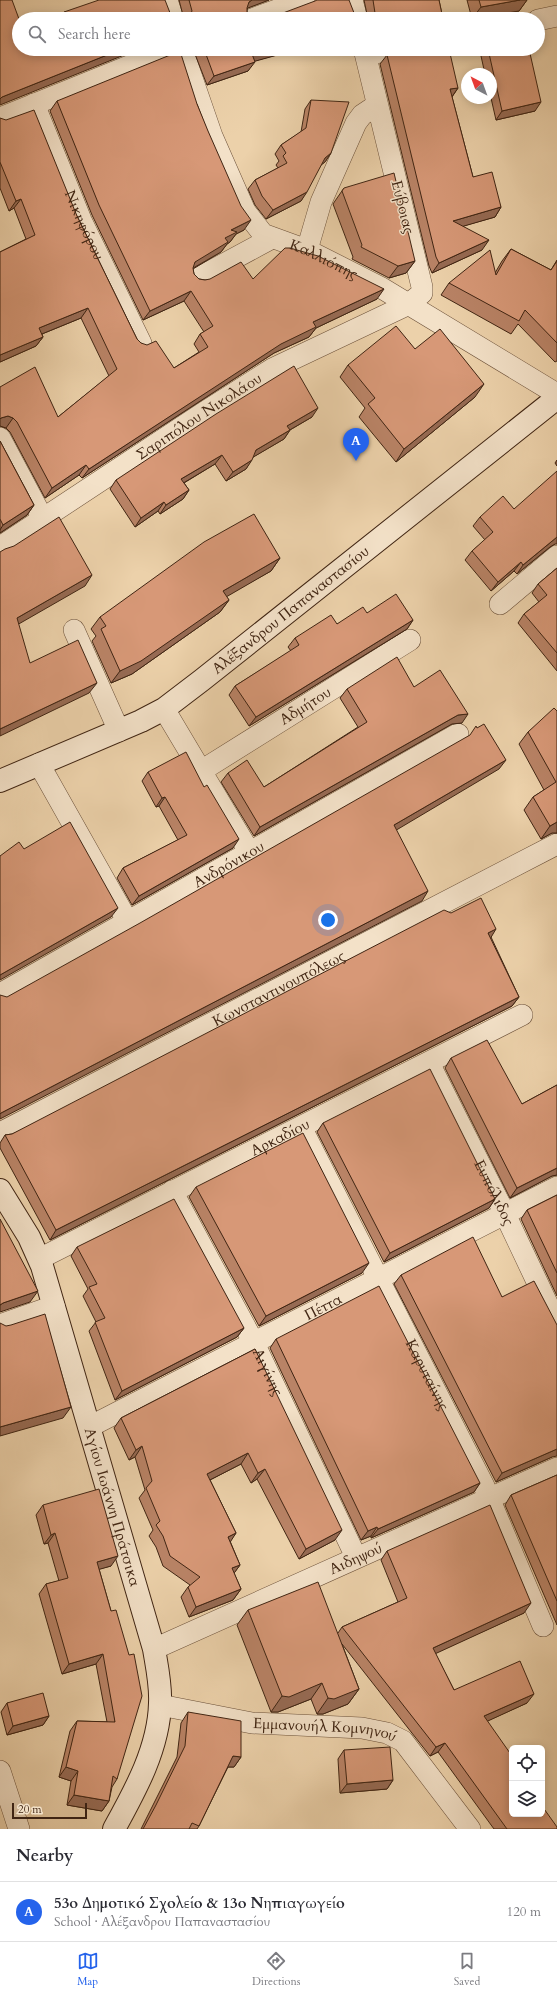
<!DOCTYPE html>
<html lang="en">
<head>
<meta charset="utf-8">
<style>
  :root { --surface:#fff; --page:#f7f7f7; --text:#2b2b33; --muted:#7c7c81; --line:#e1e1e2; --accent:#2563eb }
  body { margin:0; font-family:Cardo,serif; background:var(--page); color:var(--text) }
  .controls { position:absolute; right:12px; bottom:12px; display:grid; overflow:hidden; border-radius:6px; box-shadow:0 2px 10px #0003 }
  .controls button { width:36px; height:36px; display:grid; place-items:center; padding:0; border:0; border-bottom:1px solid var(--line); background:var(--surface); color:var(--text); font:20px sans-serif }
  .compass { position:absolute; left:461px; top:68px; width:36px; height:36px; border-radius:50%; background:var(--surface); box-shadow:0 2px 10px #0003; rotate:319deg }
  .scale { position:absolute; left:12px; bottom:10px; width:75px; box-sizing:border-box; padding-left:4px; border:2px solid #402513; border-top:0; font-size:11px; line-height:14px; white-space:nowrap; color:#402513; -webkit-text-stroke:3px #f3e1c8; paint-order:stroke }
  .you { position:absolute; left:328px; top:920px; width:14px; height:14px; margin:-10px; border:3px solid #fff; border-radius:50%; background:#1a73e8; box-shadow:0 0 0 6px #1a73e833 }
  .badge { display:grid; place-items:center; width:26px; height:26px; border-radius:50%; background:var(--accent); color:#fff; font-size:13px; font-weight:700 }
  .pin { position:absolute; translate:-50% -33px; filter:drop-shadow(0 1px 2px #0008) }
  .pin::after { content:''; position:absolute; top:21px; width:14px; height:12px; background:inherit; clip-path:polygon(0 0,100% 0,50% 100%) }
  .list { margin:0; padding:0; list-style:none }
  h2 { display:flex; justify-content:space-between; align-items:center; height:52px; margin:0; padding:0 16px; font-size:17px }
  h2 small { font-size:13px; font-weight:400; color:var(--muted) }
  .list li { display:grid; grid-template-columns:26px 1fr auto; gap:12px; align-items:center; box-sizing:border-box; height:60px; padding:0 16px; border-top:1px solid var(--line) }
  .list b { display:block; font-size:15px; white-space:nowrap }
  .list p { margin:0; font-size:13px; white-space:nowrap; color:var(--muted) }
  .list em { font-size:13px; font-style:normal; color:var(--muted) }
  .icon { flex:none; width:22px; height:22px; fill:none; stroke:currentColor; stroke-width:2; stroke-linecap:round; stroke-linejoin:round }
  .map { position:relative; flex:none; width:557px; height:1829px; overflow:hidden }
  .search { position:absolute; background:var(--surface); box-shadow:0 2px 10px #0003; left:12px; right:12px; top:12px; height:44px; display:flex; align-items:center; gap:10px; box-sizing:border-box; padding:0 14px; border-radius:22px; color:var(--muted); font-size:15px }
  .sheet { height:112px; background:var(--surface) }
  nav { display:flex; justify-content:space-around; align-items:center; box-sizing:border-box; height:56px; border-top:1px solid var(--line); background:var(--surface); font-size:11px; color:var(--muted) }
  nav a { display:grid; justify-items:center; gap:2px }
  nav .on { color:var(--accent) }
  .map>svg:first-child { display:block }
  .lines { fill:none; stroke-linecap:round; stroke-linejoin:round }
  .minor-casing { stroke:#6b5039; stroke-width:22 }
  .secondary-casing { stroke:#402513; stroke-width:24 }
  .minor { stroke:#f3e1c8; stroke-width:21 }
  .secondary { stroke:#f3e1c8; stroke-width:22 }
  .wall { fill:#b98366; stroke:#402513 }
  .shaded-wall { fill:#966a53; stroke:#402513 }
  .building { fill:#d79877; stroke:#402513 }
  .labels { text-anchor:middle; dominant-baseline:central; stroke-width:3; stroke-linejoin:round; paint-order:stroke }
  .street-label { font-size:15px; fill:#402513; stroke:#f3e1c8 }
</style>
</head>
<body>
<div class="map">
<svg width="557" height="1829" viewBox="0 0 557 1829">
  <rect width="100%" height="100%" fill="#ecd1aa"/>
  <filter id="stains"><feTurbulence type="fractalNoise" baseFrequency=".005" numOctaves="4"/><feColorMatrix values="0 0 0 0 .2 0 0 0 0 .09 0 0 0 0 .02 0 0 0 .5 -.17"/></filter>
  <radialGradient id="worn" r=".72"><stop offset=".6" stop-color="#630" stop-opacity="0"/><stop offset="1" stop-color="#630" stop-opacity=".3"/></radialGradient>
  <g class="lines">
    <g class="minor-casing">
      <g id="minor">
        <path d="M167,0L173,19"/>
        <path d="M352,0L357,19"/>
        <path d="M252,19L304,0"/>
        <path d="M538,20L557,16"/>
        <path id="s1" d="M182,49L212,136L245,211L263,234L307,250L380,287L557,394"/>
        <path d="M366,55L395,49"/>
        <path id="s2" d="M34,104L81,220L141,343"/>
        <path d="M0,118L171,49"/>
        <path d="M307,250L321,202L356,123L362,115L377,105"/>
        <path d="M198,278L272,238"/>
        <path d="M0,438L43,519"/>
        <path id="s3" d="M0,547L203,413L272,369L409,304L422,293V287L364,49"/>
        <path d="M500,604L557,556"/>
        <path d="M74,630L119,731"/>
        <path d="M164,709L250,853"/>
        <path d="M39,764L128,922"/>
        <path id="s4" d="M201,771L410,640"/>
        <path id="s5" d="M0,994L458,734"/>
        <path id="s6" d="M429,1063L505,1214L557,1324"/>
        <path id="s7" d="M301,1127L484,1486L543,1626"/>
        <path id="s8" d="M0,1133L557,844"/>
        <path id="s9" d="M172,1191L254,1343L356,1557"/>
        <path id="s10" d="M39,1259L522,1015"/>
        <path d="M0,1325L54,1306"/>
        <path id="s11" d="M89,1427L557,1187"/>
        <path id="s12" d="M154,1649L557,1468"/>
        <path id="s13" d="M160,1705L252,1723L362,1728L387,1733L403,1741L470,1829"/>
        <path d="M0,1771L19,1829"/>
      </g>
    </g>
    <g class="secondary-casing">
      <g id="secondary">
        <path id="s14" d="M0,781L141,721L164,709L202,680L557,398"/>
        <path id="s15" d="M0,1190L29,1237L42,1266L154,1649C157,1667 161,1685 160,1703C159,1748 135,1791 114,1829"/>
      </g>
    </g>
    <use href="#minor" class="minor"/>
    <use href="#secondary" class="secondary"/>
  </g>
  <path class="wall" d="M179,0H269L247,8V13L252,19H184Z
    M364,0H439L443,19H368Z
    M467,0H527L519,11L473,19H472Z
    M64,12L172,18L173,19H59Z
    M193,49H299L254,61L248,71L207,85Z
    M486,49H529L535,111L496,120L491,98V74H485L481,56Z
    M387,55L458,88L452,97L473,177L501,207L495,217L463,226L482,250L432,273L429,266L380,64Z
    M311,100L331,153L325,162L321,165L301,201L266,219L255,205L248,189L255,180L278,168L276,165L279,161L275,154L281,145L301,132L305,109Z
    M57,101L197,104L244,230L236,234L230,242L227,244L221,252L193,269L194,274L199,279L205,280L253,279L377,299L316,328L309,337L274,353L82,478L79,475L45,498L10,432L6,428L0,426V387L58,417L109,376L81,318L42,334L43,337L36,346L0,362V252L26,239L14,208L9,211L0,188V118L77,216L137,339L141,343L174,368L199,352L194,344L200,334L204,332L184,301L143,320L92,215L50,111Z
    M344,188L415,261L406,273L389,278L352,259L353,257L333,204L335,201Z
    M511,249L551,270L557,260V361L555,362L518,324L511,334L441,295L449,283L495,273L502,261Z
    M415,349L475,397L396,462L359,417L365,408L340,377L348,365Z
    M312,417L290,430L284,439L253,457L246,469L226,481L215,464L184,483L189,490L183,499L160,514L158,511L135,527L110,489L116,480Z
    M0,441L34,505L27,515L0,533Z
    M557,460V466L555,463Z
    M514,509L555,544L550,547L517,574L514,571L491,591L465,560L472,551L485,540L473,526L480,517Z
    M280,558L271,571L226,596L229,600L220,612L132,674L111,683L92,641L96,636L91,629L100,617Z
    M557,568V671L518,623L524,614L539,602L532,593L538,584Z
    M367,613L413,620L407,629L249,726L229,695L235,686L291,651L288,647L295,638L337,624Z
    M414,687L462,723L452,724L254,836L221,782L228,773L264,787L358,727L340,698L347,689Z
    M557,711V833H552L541,839L524,810L533,797L544,790L519,744L528,732Z
    M148,772L233,848L132,905L117,878L123,868L178,840L159,806L156,807L142,781Z
    M491,937L519,997L512,1006L50,1240L0,1148V1143L5,1135L12,1134Z
    M451,1058L522,1104L557,1085V1175L552,1176L510,1198L445,1068Z
    M323,1123L495,1199L489,1208L384,1262L317,1132Z
    M196,1187L362,1273L259,1326L189,1197Z
    M557,1195V1296L521,1219L527,1210Z
    M77,1247L244,1328L237,1337L115,1400L89,1331L96,1322L83,1296L88,1289L71,1256Z
    M401,1275L502,1297L556,1324L552,1457L496,1482L394,1284Z
    M276,1339L480,1483L474,1492L371,1538V1536L361,1540L270,1348Z
    M255,1349L335,1540L299,1559L257,1479L251,1483L241,1464L210,1480L236,1533L230,1541L240,1565L234,1573L241,1589L233,1600L189,1617L181,1597L188,1587L190,1585L163,1566L156,1547L149,1536L153,1530L139,1498L145,1490L135,1457L129,1460L114,1428L121,1418Z
    M557,1475V1625L505,1505L511,1495Z
    M43,1505L111,1566L99,1569L111,1611L117,1779L112,1787L109,1801L102,1811L67,1805L71,1781L59,1777L70,1731L77,1721L107,1722L96,1664L62,1674L39,1594L46,1584L59,1581L48,1543L44,1544L36,1515Z
    M387,1551L524,1613L435,1653L454,1690L527,1703L487,1721L512,1814L557,1829H494L438,1752L430,1756L342,1644L359,1689L348,1704L323,1714H317L311,1699L278,1712H271L237,1625L248,1610L338,1633L342,1627L398,1602L381,1560Z
    M7,1703L49,1716L43,1725L7,1735L1,1712Z
    M188,1712L241,1757L234,1767H228L199,1826L197,1829H141L177,1757L181,1723Z
    M344,1750L393,1780L387,1789L340,1793L338,1759Z"/>
  <path class="shaded-wall" d="M252,0H269L248,8L243,12L249,2Z
    M520,0H527L519,11L472,19L481,7Z
    M122,49H139L0,105V99L2,97Z
    M271,49H299L245,64L252,54Z
    M255,62L248,71L207,85L214,76Z
    M458,88L451,98L450,89Z
    M541,102L535,111L496,120L502,111Z
    M331,153L325,162L318,167L325,158Z
    M307,192L301,201L266,219L273,210Z
    M21,199L14,208L9,211L16,201Z
    M501,207L495,217L447,231L453,221Z
    M251,220L244,230L236,234L230,242L227,244L221,252L188,271L195,262L231,230Z
    M489,240L482,250L432,273L439,263Z
    M415,261L406,273L389,278L398,266Z
    M384,289L377,299L316,328L309,337L274,353L82,478L89,469L313,322Z
    M191,291L184,301L143,320L150,311Z
    M88,308L81,318L32,338L39,328Z
    M43,337L36,346L0,362V355Z
    M484,384L475,397L396,462L404,449Z
    M318,408L312,417L281,435L287,426Z
    M8,416L13,418L6,428L0,426V419L1,418Z
    M290,430L284,439L250,459L256,450Z
    M222,455L215,464L175,488L181,479Z
    M252,460L246,469L226,481L233,472Z
    M86,465L79,475L45,498L52,488Z
    M189,490L183,499L160,514L166,505Z
    M164,502L158,511L135,527L141,518Z
    M34,505L27,515L0,533V530L3,525Z
    M557,537V544H555L550,547L517,574L523,565Z
    M280,558L271,571L214,604L223,591Z
    M521,562L514,571L491,591L498,582Z
    M92,575L85,586L10,629L17,618Z
    M229,600L220,612L132,674L111,683L120,671Z
    M413,620L407,629L249,726L256,717Z
    M97,683L89,693L0,736V729Z
    M468,714L462,723L452,724L254,836L260,827L458,715Z
    M506,760L499,769L388,835L394,825Z
    M165,797L159,806L156,807L162,798Z
    M557,822V833H552L541,839L550,826Z
    M239,839L233,848L132,905L139,896Z
    M428,891L422,901L0,1119V1114L1,1113Z
    M118,908L111,917L0,980V975Z
    M496,929L490,939L488,933Z
    M519,997L512,1006L50,1240L56,1230Z
    M557,1168V1175L552,1176L510,1198L517,1188Z
    M495,1199L489,1208L384,1262L390,1253Z
    M369,1263L362,1273L259,1326L266,1316Z
    M38,1291L30,1302L0,1312V1305L3,1303Z
    M244,1328L237,1337L115,1400L122,1391Z
    M71,1407L63,1418L0,1436V1427Z
    M142,1446L135,1457L129,1460L136,1450Z
    M557,1449V1456L552,1457L496,1482L502,1473Z
    M248,1453L241,1464L200,1485L207,1474Z
    M265,1469L257,1479L251,1483L258,1473Z
    M480,1483L474,1492L371,1538L378,1529Z
    M377,1527L371,1536L361,1540L368,1531Z
    M342,1530L335,1540L299,1559L306,1549Z
    M55,1533L48,1543L44,1544L51,1535Z
    M236,1533L229,1544L228,1537Z
    M118,1556L111,1566L90,1572L97,1562Z
    M240,1565L232,1576V1568Z
    M241,1589L233,1600L189,1617L196,1607Z
    M531,1603L524,1613L426,1658L433,1648Z
    M103,1654L96,1664L62,1674L69,1664Z
    M322,1683L311,1699L278,1712H271L282,1696Z
    M359,1689L348,1704L323,1714H317L328,1698Z
    M534,1694L527,1703L477,1726L484,1716Z
    M49,1716L43,1725L7,1735L13,1726Z
    M445,1743L438,1752L430,1756L436,1747Z
    M233,1756L241,1757L234,1767H226Z
    M66,1767L78,1771L71,1781L59,1777Z
    M393,1780L387,1789L340,1793L347,1784Z
    M74,1795L109,1801L102,1811L67,1805Z"/>
  <path class="building" d="M0,0H12L19,19V49H31L32,52L40,49H122L2,97L0,99Z
    M99,0H165L172,18L173,19H67L64,12Z
    M189,0H252L249,2L247,8V13L252,19H186L189,17L192,11Z
    M317,0H349L356,18L358,19H267L315,1Z
    M373,0H439L443,19H379V18L376,19H370L372,18L375,13Z
    M479,0H520L481,7Z
    M204,49H271L252,54L255,62L214,76Z
    M406,49H449L458,88L450,89L473,177L492,172L501,207L453,221L489,240L439,263L436,257L387,55Z
    M488,49H529L541,102L502,111Z
    M180,51L197,104L208,131L241,206L251,220L231,230L237,232L225,238L228,242L195,262L193,268L194,274L199,279L205,280L210,279L241,262L253,279L285,248H290L318,256L384,289L313,322L316,327L281,344L89,469L86,465L52,488L17,422L13,418L8,416L1,418L0,419V387L35,367L58,417L117,369L88,308L39,328L43,337L0,355V252L35,235L21,199L16,201L0,162V118L6,120L34,110L77,216L137,339L141,343L147,345L156,341L174,368L208,347L200,334L213,326L191,291L150,311L99,205L57,101Z
    M311,100L349,102L331,153L325,158L307,192L273,210L262,196L255,180L287,163L283,156L286,153L281,145L306,128Z
    M394,173L415,261L398,266L361,247L362,245L342,191L344,188Z
    M511,249L551,270L557,261V343L525,310L519,321L449,283L490,250L496,275Z
    M396,326L415,349L440,329L484,384L404,449L368,404L375,398L348,365Z
    M294,366L318,408L287,426L290,430L256,450L252,460L233,472L222,455L181,479L189,490L166,505L164,502L141,518L116,480L216,414Z
    M0,441L34,505L3,525L0,519Z
    M557,471V537L523,565L521,562L498,582L472,551L493,532L480,517L503,496L514,509Z
    M254,514L280,558L223,591L229,600L141,661L120,671L101,629L106,626L100,617L204,542Z
    M59,517L92,575L17,618L30,663L78,640L97,683L0,729V552L5,549L14,546Z
    M557,568V653L524,614L547,595L538,584Z
    M396,594L413,620L256,717L235,686L299,645L295,638L331,615L337,624L363,607L367,613Z
    M397,657L414,687L440,670L468,714L458,715L260,827L228,773L247,760L264,787L367,722L347,689Z
    M554,708L557,711V822L550,826L533,797L556,782L528,732Z
    M484,724L506,760L394,825L428,891L1,1113L0,1114V995L7,997L140,923L470,735L476,726L477,728Z
    M186,752L204,787L207,785L239,839L139,896L123,868L187,835L165,797L162,798L148,772Z
    M70,822L118,908L0,975V856L19,842L24,849Z
    M481,898L496,929L488,933L519,997L56,1230L5,1135L12,1134L444,910L451,913Z
    M487,1040L522,1104L557,1085V1168L517,1188L451,1058Z
    M430,1069L495,1199L390,1253L323,1123Z
    M303,1133L369,1263L266,1316L196,1187Z
    M557,1195V1273L527,1210Z
    M174,1199L244,1328L122,1391L95,1322L105,1318L89,1287L97,1284L77,1247Z
    M0,1219L38,1291L3,1303L0,1305Z
    M473,1237L502,1297L534,1281L557,1325V1449L502,1473L401,1275Z
    M379,1286L480,1483L378,1529L377,1527L368,1531L276,1339Z
    M45,1314L71,1407L0,1427V1323L6,1326L11,1325Z
    M255,1349L342,1530L306,1549L265,1469L258,1473L248,1453L207,1474L236,1533L228,1537L240,1565L232,1568L241,1589L196,1607L188,1587L200,1577L170,1556L163,1536L156,1525L160,1521L146,1488L152,1481L142,1446L136,1450L121,1418Z
    M557,1475V1601L511,1495Z
    M99,1489L118,1556L97,1562L111,1611L116,1610L129,1655L134,1654L142,1696L117,1779L113,1776L109,1801L74,1795L78,1771L66,1767L77,1721L115,1722L103,1654L69,1664L46,1584L68,1578L55,1533L51,1535L43,1505Z
    M490,1505L531,1603L433,1648L454,1690L520,1661L534,1694L484,1716L512,1756V1814H542V1806L557,1827V1829H507L445,1743L436,1747L342,1627L407,1598L387,1551Z
    M318,1582L359,1689L334,1699L328,1698L322,1683L289,1697L282,1696L248,1610Z
    M43,1693L49,1716L13,1726L7,1703Z
    M188,1712L241,1721V1757L233,1756L199,1826L192,1823L189,1829H143L156,1805L185,1746Z
    M390,1747L393,1780L347,1784L344,1750Z"/>
  <g class="labels">
    <g class="street-label">
      <text transform="translate(403 207) rotate(76)">Εύβοιας</text>
      <text stroke="none"><textPath href="#s2" startOffset="131">Νικηφόρου</textPath></text>
      <text stroke="none"><textPath href="#s1" startOffset="269">Καλλιόπης</textPath></text>
      <text stroke="none"><textPath href="#s3" startOffset="238">Σαριπόλου Νικολάου</textPath></text>
      <text stroke="none"><textPath href="#s14" startOffset="340">Αλέξανδρου Παπαναστασίου</textPath></text>
      <text stroke="none"><textPath href="#s4" startOffset="123">Αδμήτου</textPath></text>
      <text stroke="none"><textPath href="#s5" startOffset="263">Ανδρόνικου</textPath></text>
      <text stroke="none"><textPath href="#s8" startOffset="314">Κωνσταντινουπόλεως</textPath></text>
      <text stroke="none"><textPath href="#s10" startOffset="270">Αρκαδίου</textPath></text>
      <text stroke="none"><textPath href="#s6" startOffset="145">Ευπόλιδος</textPath></text>
      <text stroke="none"><textPath href="#s11" startOffset="263">Πέττα</textPath></text>
      <text stroke="none"><textPath href="#s9" startOffset="205">Αιγίνης</textPath></text>
      <text stroke="none"><textPath href="#s7" startOffset="278">Καρυταίνης</textPath></text>
      <text stroke="none"><textPath href="#s15" startOffset="338">Αγίου Ιωάννη Πράτσικα</textPath></text>
      <text stroke="none"><textPath href="#s12" startOffset="221">Αιδηψού</textPath></text>
      <text stroke="none"><textPath href="#s13" startOffset="167">Εμμανουήλ Κομνηνού</textPath></text>
    </g>
  </g>
  <rect width="100%" height="100%" filter="url(#stains)"/>
  <rect width="100%" height="100%" fill="url(#worn)"/>
</svg>
<div class="controls">
<button><svg class="icon" aria-label="locate" viewBox="0 0 24 24"><circle cx="12" cy="12" r="6"/><path d="M12 2v4M12 18v4M2 12h4M18 12h4"/></svg></button>
<button><svg class="icon" aria-label="layers" viewBox="0 0 24 24"><path d="M12 4l9 5-9 5-9-5zM3 14l9 5 9-5"/></svg></button>
</div>
<svg class="compass" viewBox="-18 -18 36 36"><path d="M0-13l5 13h-10z" fill="#e53935"/><path d="M0 13l5-13h-10z" fill="#7c7c81"/></svg>
<div class="scale">20 m</div>
<div class="you"></div>
<div class="pin badge" style="left:356px;top:461px">A</div>
<div class="search"><svg class="icon" aria-label="search" viewBox="0 0 24 24"><circle cx="10" cy="10" r="6"/><path d="M15 15l6 6"/></svg>Search here</div>
</div>
<section class="sheet">
<h2>Nearby<small></small></h2>
<ul class="list">
<li><span class="badge">A</span><div><b>53ο Δημοτικό Σχολείο &amp; 13ο Νηπιαγωγείο</b><p>School · Αλέξανδρου Παπαναστασίου</p></div><em>120 m</em></li>
</ul>
</section>
<nav>
<a class="on"><svg class="icon" aria-label="map" viewBox="0 0 24 24"><path d="M3 6l6-2 6 2 6-2v14l-6 2-6-2-6 2zM9 4v14M15 6v14"/></svg>Map</a>
<a><svg class="icon" aria-label="directions" viewBox="0 0 24 24"><path d="M12 3l9 9-9 9-9-9zM9 14v-3h6M13 9l2 2-2 2"/></svg>Directions</a>
<a><svg class="icon" aria-label="saved" viewBox="0 0 24 24"><path d="M7 4h10v16l-5-4-5 4z"/></svg>Saved</a>
</nav>
</body>
</html>
